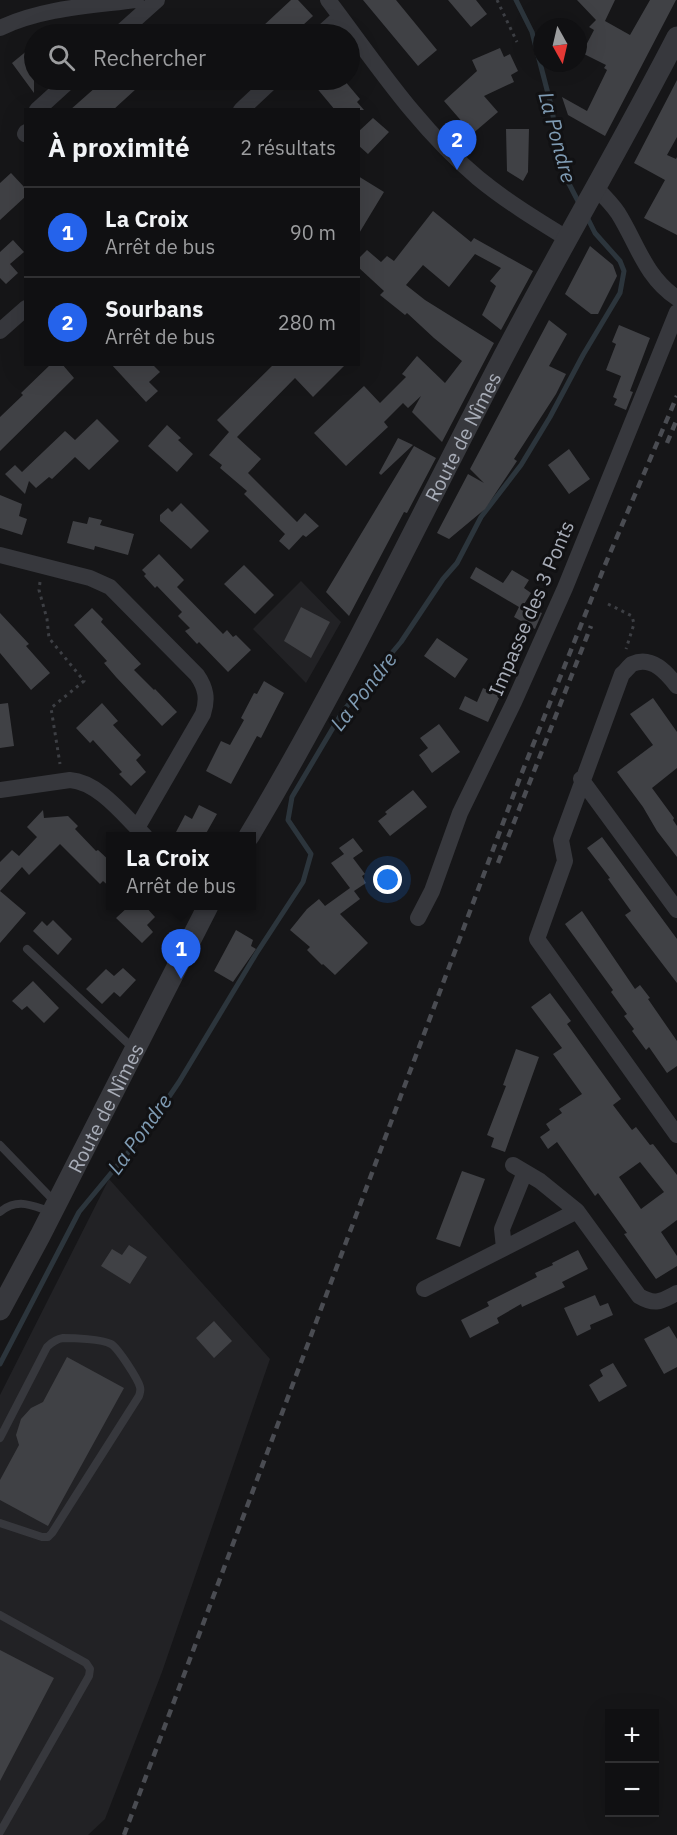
<!DOCTYPE html>
<html lang="fr">
<head>
<meta charset="utf-8">
<style>
  :root { --surface:#101012; --page:#1e1e20; --text:#f1f3f6; --muted:#9c9d9f; --line:#303032; --accent:#2563eb }
  body { margin:0; font-family:"IBM Plex Sans",sans-serif; background:var(--page); color:var(--text) }
  .controls { position:absolute; right:18px; bottom:18px; display:grid; overflow:hidden; border-radius:0px; box-shadow:0 6px 24px #0002 }
  .controls button { width:54px; height:54px; display:grid; place-items:center; padding:0; border:0; border-bottom:2px solid var(--line); background:var(--surface); color:var(--text); font:30px sans-serif }
  .compass { position:absolute; left:533px; top:18px; width:54px; height:54px; border-radius:50%; background:var(--surface); box-shadow:0 6px 24px #0002; rotate:172deg }
  .you { position:absolute; left:388px; top:880px; width:21px; height:21px; margin:-15px; border:4px solid #fff; border-radius:50%; background:#1a73e8; box-shadow:0 0 0 9px #1a73e833 }
  .badge { display:grid; place-items:center; width:39px; height:39px; border-radius:50%; background:var(--accent); color:#fff; font-size:20px; font-weight:700 }
  .pin { position:absolute; translate:-50% -50px; filter:drop-shadow(0 2px 3px #0008) }
  .pin::after { content:''; position:absolute; top:32px; width:21px; height:18px; background:inherit; clip-path:polygon(0 0,100% 0,50% 100%) }
  .popup { position:absolute; left:106px; top:832px; width:150px; height:78px; box-sizing:border-box; display:grid; place-content:center; border-radius:0px; background:var(--surface); filter:drop-shadow(0 2px 4px #0005); font-size:20px; white-space:nowrap; color:var(--muted) }
  .popup b { font-size:22px; color:var(--text) }
  .popup::after { content:''; position:absolute; left:50%; top:100%; margin-left:-12px; border:12px solid transparent; border-top-color:var(--surface) }
  .list { margin:0; padding:0; list-style:none }
  h2 { display:flex; justify-content:space-between; align-items:center; height:78px; margin:0; padding:0 24px; font-size:26px }
  h2 small { font-size:20px; font-weight:400; color:var(--muted) }
  .list li { display:grid; grid-template-columns:39px 1fr auto; gap:18px; align-items:center; box-sizing:border-box; height:90px; padding:0 24px; border-top:2px solid var(--line) }
  .list b { display:block; font-size:22px; white-space:nowrap }
  .list p { margin:0; font-size:20px; white-space:nowrap; color:var(--muted) }
  .list em { font-size:20px; font-style:normal; color:var(--muted) }
  .icon { flex:none; width:33px; height:33px; fill:none; stroke:currentColor; stroke-width:2; stroke-linecap:round; stroke-linejoin:round }
  .map { position:relative; flex:none; width:677px; height:1835px; overflow:hidden }
  .search { position:absolute; background:var(--surface); box-shadow:0 6px 24px #0002; left:24px; top:24px; width:336px; height:66px; display:flex; align-items:center; gap:15px; box-sizing:border-box; padding:0 21px; border-radius:33px; color:var(--muted); font-size:22px }
  .panel { position:absolute; background:var(--surface); box-shadow:0 6px 24px #0002; left:24px; top:108px; width:336px; height:258px; border-radius:0px }
  .map>svg:first-child { display:block }
  .built { fill:#222225 }
  .lines { fill:none; stroke-linecap:round; stroke-linejoin:round }
  .stream { stroke:#2c353c; stroke-width:5 }
  .building { fill:#404145; fill-rule:evenodd }
  .path { stroke:#3d3f44; stroke-width:3; stroke-dasharray:3 4.5; stroke-linecap:butt }
  .service { stroke:#37383d; stroke-width:8 }
  .minor { stroke:#37383d; stroke-width:16 }
  .tertiary { stroke:#37383d; stroke-width:21 }
  .rail { stroke:#4a4c52; stroke-width:4.5; stroke-dasharray:8 6; stroke-linecap:butt }
  .labels { text-anchor:middle; dominant-baseline:central; stroke-width:6; stroke-linejoin:round; paint-order:stroke }
  .street-label { font-size:20px; fill:#a8adb8; stroke:#111113 }
  .water-label { font-size:21px; font-style:italic; fill:#7f9bb3; stroke:#111113 }
</style>
</head>
<body>
<div class="map">
<svg width="677" height="1835" viewBox="0 0 677 1835">
  <rect width="100%" height="100%" fill="#161618"/>
  <path class="built" d="M301,581L341,622L306,683L253,629Z
    M109,1179L270,1359L162,1672L105,1819L88,1835H0V1395Z"/>
  <g class="lines">
    <path class="stream" d="M516,0L532,32L552,109L558,150L566,178L580,205
      M0,1364L79,1212L145,1132L179,1082L256,954L303,882L311,854L288,820L292,797L343,711L401,642L443,579L457,563L481,517L521,465L550,417L583,355L620,293L624,271L620,261L595,233L586,215"/>
  </g>
  <path class="building" d="M291,0H298L313,16L293,34H258L265,28L263,26Z
    M363,0H396L437,50L418,66Z
    M448,0H476L487,14L471,27Z
    M577,0H615L605,21L630,35L650,0H676L605,136L568,115L562,97L587,111L607,70L604,68L606,65L582,53L594,30L589,27L596,20Z
    M34,45V93L12,63Z
    M500,48L504,57L510,54L518,71L511,75L514,82L484,96L498,112L471,135L462,126L464,124L444,101L477,71L472,60Z
    M90,80H127L136,89L113,110H70L96,87Z
    M310,80H344L360,99L357,102L364,110H335Z
    M677,80V137L667,155L676,159L677,157V235L644,218L665,180L634,163Z
    M373,118L389,132L368,154L358,145V132Z
    M506,129H529L528,172L523,181L507,171Z
    M11,173L26,189V196L0,220V183Z
    M358,176L384,192L358,235Z
    M433,211L471,242L474,238L533,271L501,330L482,315L496,286L490,281L501,268L475,254L449,287L423,265L406,285L425,300L494,343L442,442L412,412L421,396L408,408L403,403L384,422L388,427L346,466L314,433L364,386L380,403L406,377L402,374L417,356L445,383L462,361L434,338L407,313L405,315L380,295L384,291L358,267V259L367,250L381,262L387,256L394,261Z
    M13,240L24,252L10,264L18,273L6,284L0,278V252Z
    M590,246L613,265L617,276L598,314H591L565,294Z
    M549,320L567,334L549,366L566,374L556,394L514,459L517,461L485,509L449,539L437,533L468,474L484,483L470,469Z
    M619,325L650,338L630,391L633,392L626,410L614,405L617,399L613,397L621,376L606,370L616,344L612,342Z
    M51,364H62L74,378L0,451V417L23,395L21,393Z
    M111,364H152L160,372L149,382L158,391L146,402Z
    M274,364H346L313,397L295,378L237,437L261,459L248,473L297,522L305,513L319,526L306,537L303,535L289,550L279,541L285,534L244,494L247,491L220,468L222,465L209,455L229,432L217,420Z
    M97,419L119,441L89,470L75,457L52,479L49,477L36,488L29,481L25,494L5,474L15,465L22,472L65,431L75,440Z
    M167,425L181,438L178,440L193,454L177,472L148,446Z
    M398,438L413,445L381,475L379,473Z
    M414,446L436,458L407,513L404,512L349,616L326,592Z
    M569,449L590,479L569,494L548,465Z
    M0,495L22,504L19,516L27,519L22,535L0,528Z
    M181,503L209,531L191,549L160,521V515L168,508L172,512Z
    M89,517L102,520L100,525L134,534L128,555L95,546L94,550L67,543L73,521L87,524Z
    M159,554L184,580L177,587L223,634L227,630L233,637L236,635L251,650L228,672L199,642L197,644L185,631L190,628L178,616L182,612L157,586L155,588L144,576L146,574L142,570Z
    M244,565L274,595L255,614L224,584Z
    M476,567L503,583L512,570L529,580L524,588L531,593L523,606L542,613L535,629L514,617L519,607L470,578Z
    M301,607L330,622L311,658L284,641Z
    M92,608L103,619L101,622L141,664L134,670L154,690L155,689L177,712L162,726L116,677L104,663L107,661L74,625Z
    M0,613L29,644L26,646L50,673L31,690L0,653Z
    M437,638L468,659L455,678L424,656Z
    M264,681L284,693L261,738L257,736L231,784L206,771L221,741L230,745L244,720L241,718L254,693L257,694Z
    M483,688L500,696L488,722L459,709L465,696L477,702Z
    M653,698L677,732V768L652,788L674,818L673,820L677,826V857L657,831L643,807L617,772L653,745L630,714Z
    M8,703L14,746L0,748V704Z
    M102,703L118,721L113,725L141,755L136,760L146,772L131,786L119,774L122,772L93,740L90,743L76,728Z
    M439,724L460,752L432,773L419,755L428,748L420,738Z
    M413,790L427,807L390,836L378,821L387,814L385,812Z
    M199,805L217,814L204,837H185L176,832L185,815L192,819Z
    M43,810L44,818L68,816L78,826L75,829L96,851L98,850L111,862V888L103,881L100,884L60,844L29,875L22,867L0,891L26,913L0,943V862L12,850L19,856L37,837L27,827Z
    M602,837L677,939V983L625,915L631,911L608,879L610,878L587,848Z
    M353,838L363,851L353,858L365,874L362,876L366,883L354,891L360,899L340,914L368,943L335,975L323,964L322,965L307,950L310,947L290,930L307,909L319,899L325,906L350,888L331,863L344,854L339,848Z
    M129,906H145L155,917L147,925L153,932L142,943L116,918Z
    M582,911L635,989L640,985L650,998L648,999L677,1041V1066L667,1073L649,1047L646,1050L632,1031L634,1029L624,1016L627,1014L611,992L613,990L565,924Z
    M53,920L72,939L58,955L33,931L42,921L47,926Z
    M236,930L253,940L251,946L256,949L233,982L214,971Z
    M123,968L136,980L120,997L114,992L102,1004L86,989L106,969L114,976Z
    M33,981L59,1008L44,1023L27,1006L22,1010L12,1001Z
    M550,993L571,1021L567,1024L621,1099L613,1105L632,1130L636,1127L650,1145L653,1144L677,1175V1220L661,1232L677,1256V1266L656,1279L624,1234L627,1233L598,1193L595,1196L557,1142L548,1149L540,1137L550,1130L546,1124L562,1113L559,1109L582,1094L553,1054L562,1048L531,1007ZM640,1162L664,1192L641,1209L619,1177Z
    M516,1049L539,1057L505,1152L491,1147L494,1138L487,1135L506,1086L503,1085Z
    M462,1171L485,1179L460,1247L436,1239Z
    M129,1245L147,1257L130,1284L101,1266L112,1249L122,1255Z
    M578,1250L588,1269L562,1282L565,1287L522,1307L521,1304L497,1318L499,1323L470,1338L461,1320L489,1306L487,1302L537,1277L535,1273L553,1265L552,1263Z
    M595,1295L600,1306L608,1303L613,1315L590,1325L591,1329L577,1336L564,1308Z
    M214,1321L232,1341L214,1358L196,1338Z
    M669,1326L677,1339V1367L664,1374L644,1339Z
    M67,1357L124,1388L48,1526L0,1500V1480L19,1445L16,1435L21,1419L31,1408L43,1402Z
    M613,1363L627,1386L599,1402L589,1385L603,1376L600,1370Z
    M0,1650L54,1678L0,1781Z"/>
  <g class="lines">
    <path class="path" d="M497,0L517,42
      M40,582L39,590L47,619L49,638L84,681L51,708L60,764
      M608,604L632,616L634,624L626,649"/>
    <path class="service" d="M27,949L135,1050
      M0,1145L56,1203
      M0,1212C18,1197 32,1206 52,1212
      M0,1438L47,1347C52,1342 56,1339 63,1338C73,1338 102,1339 111,1344C118,1348 138,1379 140,1387C141,1391 140,1392 139,1396L52,1533L48,1537H42L0,1523
      M0,1615L86,1663L90,1669L89,1676L0,1832"/>
    <path class="minor" d="M328,0C375,62 417,127 478,178C506,201 537,220 568,239
      M0,28C42,8 90,6 136,0
      M119,34L157,0
      M321,34L340,17
      M37,110L70,80
      M241,110L273,80
      M25,134L26,132
      M596,188C604,196 612,204 618,213C637,243 645,277 677,298
      M0,331L26,308
      M0,555L90,578L110,587L197,675C206,688 208,699 203,714L137,828
      M677,686C667,673 652,655 632,664C629,666 625,672 622,674L561,840L565,861L537,939L677,1135
      M581,779L677,910
      M0,790L70,780C99,782 125,817 145,836
      M418,918L432,891L460,813L514,702L565,588L677,312
      M513,1165L540,1181L577,1211
      M504,1248L502,1229L525,1172
      M424,1289L577,1211L639,1296C656,1306 661,1301 677,1293"/>
    <g class="tertiary">
      <path id="s1" d="M249,836C340,684 417,523 499,365C556,255 620,148 677,37"/>
      <path id="s2" d="M0,1310L40,1236L208,906"/>
    </g>
    <path class="rail" d="M667,443L677,419
      M498,863L591,626
      M124,1835L521,775L605,565L677,396"/>
  </g>
  <g class="labels">
    <g class="street-label">
      <text stroke="none"><textPath href="#s1" startOffset="453">Route de Nîmes</textPath></text>
      <text transform="translate(531 608) rotate(-67)">Impasse des 3 Ponts</text>
      <text stroke="none"><textPath href="#s2" startOffset="228">Route de Nîmes</textPath></text>
    </g>
    <g class="water-label">
      <text transform="translate(558 137) rotate(75)">La Pondre</text>
      <text transform="translate(363 691) rotate(-52)">La Pondre</text>
      <text transform="translate(139 1134) rotate(-54)">La Pondre</text>
    </g>
  </g>
</svg>
<div class="controls">
<button>+</button>
<button>−</button>
</div>
<svg class="compass" viewBox="-18 -18 36 36"><path d="M0-13l5 13h-10z" fill="#e53935"/><path d="M0 13l5-13h-10z" fill="#9c9d9f"/></svg>
<div class="you"></div>
<div class="pin badge" style="left:181px;top:979px">1</div>
<div class="popup"><b>La Croix</b>Arrêt de bus</div>
<div class="pin badge" style="left:457px;top:170px">2</div>
<div class="search"><svg class="icon" aria-label="search" viewBox="0 0 24 24"><circle cx="10" cy="10" r="6"/><path d="M15 15l6 6"/></svg>Rechercher</div>
<section class="panel">
<h2>À proximité<small>2 résultats</small></h2>
<ul class="list">
<li><span class="badge">1</span><div><b>La Croix</b><p>Arrêt de bus</p></div><em>90 m</em></li>
<li><span class="badge">2</span><div><b>Sourbans</b><p>Arrêt de bus</p></div><em>280 m</em></li>
</ul>
</section>
</div>
</body>
</html>
